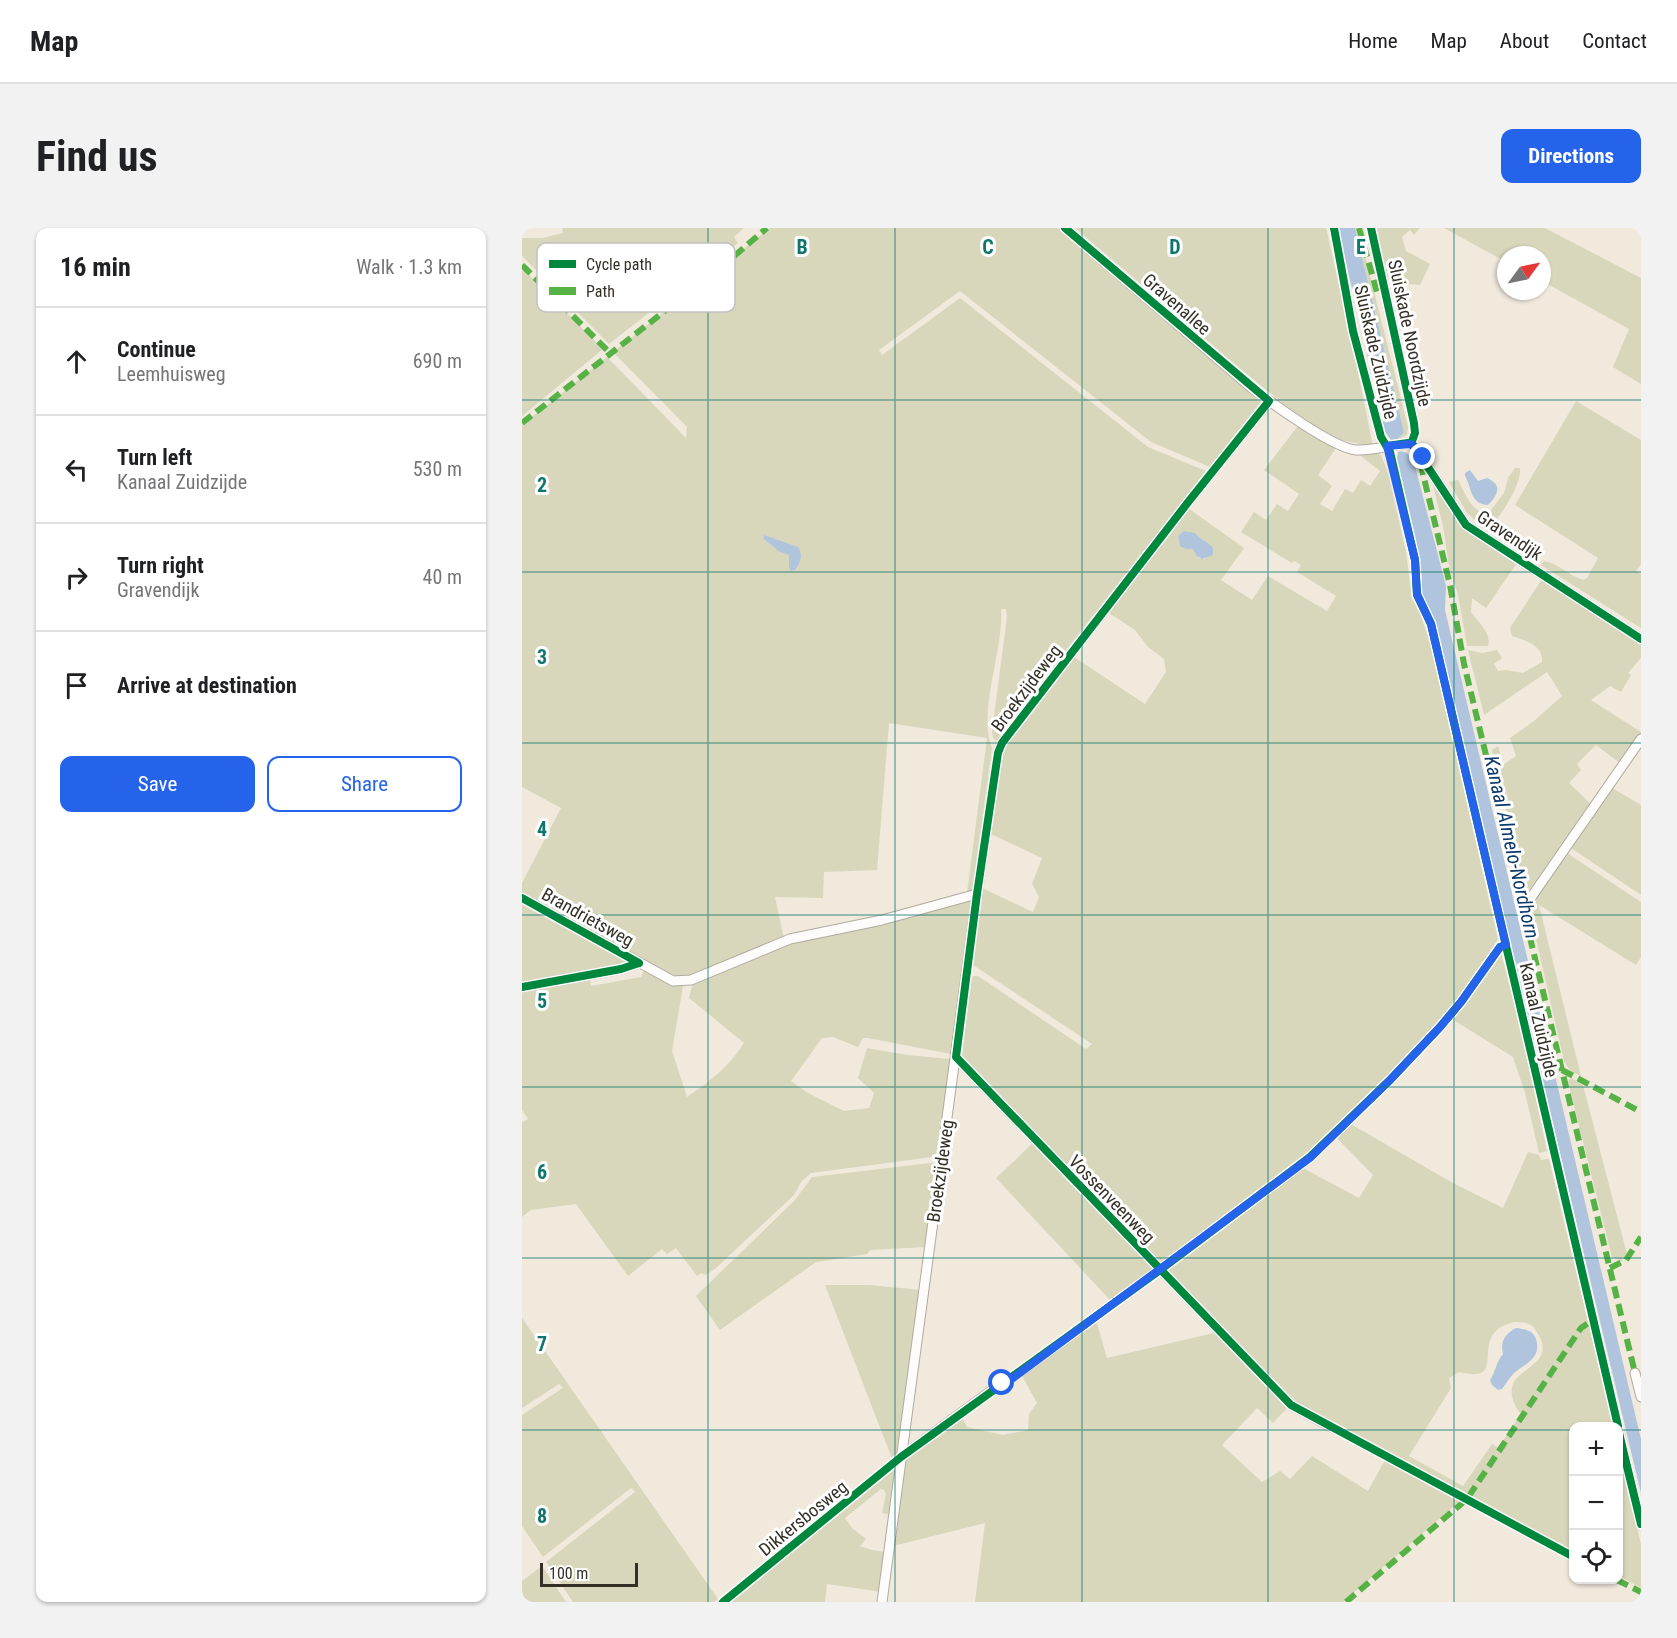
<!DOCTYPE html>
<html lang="en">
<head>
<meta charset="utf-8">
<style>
  :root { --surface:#fff; --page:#f2f2f2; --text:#202124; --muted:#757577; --line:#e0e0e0; --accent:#2563eb }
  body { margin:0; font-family:"Roboto Condensed",sans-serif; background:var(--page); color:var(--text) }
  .controls { position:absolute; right:18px; bottom:18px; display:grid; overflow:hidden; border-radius:12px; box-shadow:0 2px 4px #0004 }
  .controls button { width:54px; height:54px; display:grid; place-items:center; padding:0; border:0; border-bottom:2px solid var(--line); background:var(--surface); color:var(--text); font:30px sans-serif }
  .compass { position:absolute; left:975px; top:18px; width:54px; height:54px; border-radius:50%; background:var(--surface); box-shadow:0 2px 4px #0004; rotate:57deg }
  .scale { position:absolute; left:18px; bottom:15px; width:98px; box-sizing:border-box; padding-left:6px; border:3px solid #353027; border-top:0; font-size:16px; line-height:21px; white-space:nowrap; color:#353027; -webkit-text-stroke:4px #fff; paint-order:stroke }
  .stop { position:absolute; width:18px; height:18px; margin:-14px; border:4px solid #2563eb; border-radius:50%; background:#fff }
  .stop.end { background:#2563eb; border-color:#fff; box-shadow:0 2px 6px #0008 }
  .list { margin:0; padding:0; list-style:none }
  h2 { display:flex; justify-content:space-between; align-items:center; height:78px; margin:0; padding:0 24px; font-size:26px }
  h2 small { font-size:20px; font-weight:400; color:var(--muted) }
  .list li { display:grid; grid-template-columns:39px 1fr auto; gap:18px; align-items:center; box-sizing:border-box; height:108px; padding:0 24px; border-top:2px solid var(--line) }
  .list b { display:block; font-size:22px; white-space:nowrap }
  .list p { margin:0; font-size:20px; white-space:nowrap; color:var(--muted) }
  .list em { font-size:20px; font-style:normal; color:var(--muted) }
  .actions { display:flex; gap:12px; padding:18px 24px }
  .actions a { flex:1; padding:14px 0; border:2px solid var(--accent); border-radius:12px; text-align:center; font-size:21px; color:var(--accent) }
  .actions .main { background:var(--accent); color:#fff }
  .icon { flex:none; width:33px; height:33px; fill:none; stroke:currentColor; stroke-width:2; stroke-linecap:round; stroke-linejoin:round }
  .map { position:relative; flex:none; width:1119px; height:1374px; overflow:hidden; border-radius:12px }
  header { display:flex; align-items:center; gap:36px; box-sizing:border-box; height:84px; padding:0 30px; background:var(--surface); border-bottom:2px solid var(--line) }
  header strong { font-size:28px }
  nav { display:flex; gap:33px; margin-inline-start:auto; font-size:21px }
  .intro { display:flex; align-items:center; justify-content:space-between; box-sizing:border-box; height:144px; padding:0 36px }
  h1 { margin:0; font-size:42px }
  .button { padding:15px 27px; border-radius:12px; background:var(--accent); color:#fff; font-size:21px; font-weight:700 }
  main { display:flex; gap:36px; padding:0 36px }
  aside { flex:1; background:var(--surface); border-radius:12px; box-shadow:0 2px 4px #0004 }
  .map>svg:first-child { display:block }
  .green { fill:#d8d7bc; fill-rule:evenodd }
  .water { fill:#b0c5dd }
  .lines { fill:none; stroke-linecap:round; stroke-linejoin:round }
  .minor-casing { stroke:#b0aaa0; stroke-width:11 }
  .minor { stroke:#fdfcfa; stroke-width:9 }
  .quiet { stroke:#56b245; stroke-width:6; stroke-dasharray:12 6; stroke-linecap:butt }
  .cycleway-casing { stroke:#fff; stroke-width:11 }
  .cycleway { stroke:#00873e; stroke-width:8 }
  .route { stroke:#2563eb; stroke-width:8 }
  .grid { fill:none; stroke:#0f766e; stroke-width:1.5; stroke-opacity:0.55 }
  .labels { text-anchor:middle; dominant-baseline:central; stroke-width:6; stroke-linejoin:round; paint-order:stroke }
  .street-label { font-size:18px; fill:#353027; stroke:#fff }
  .water-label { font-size:20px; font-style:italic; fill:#0a396b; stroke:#fff }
  .key { fill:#fff; stroke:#c2c1be; stroke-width:1.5 }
  .key-label { font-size:16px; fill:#353027 }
  .grid-label { font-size:20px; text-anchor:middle; font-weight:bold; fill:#0f766e; stroke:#fff; stroke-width:6; stroke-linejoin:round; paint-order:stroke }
</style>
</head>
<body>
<header>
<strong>Map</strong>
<nav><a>Home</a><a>Map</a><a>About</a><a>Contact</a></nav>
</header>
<div class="intro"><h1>Find us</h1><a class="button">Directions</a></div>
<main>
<aside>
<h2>16 min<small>Walk · 1.3 km</small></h2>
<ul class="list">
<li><svg class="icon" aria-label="ahead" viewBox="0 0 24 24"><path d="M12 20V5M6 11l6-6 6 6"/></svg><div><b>Continue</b><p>Leemhuisweg</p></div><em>690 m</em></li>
<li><svg class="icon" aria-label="left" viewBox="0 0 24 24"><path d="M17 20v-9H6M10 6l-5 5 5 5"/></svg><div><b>Turn left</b><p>Kanaal Zuidzijde</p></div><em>530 m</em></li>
<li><svg class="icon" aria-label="right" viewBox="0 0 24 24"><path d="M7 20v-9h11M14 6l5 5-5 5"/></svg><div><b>Turn right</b><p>Gravendijk</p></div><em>40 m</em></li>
<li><svg class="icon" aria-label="arrive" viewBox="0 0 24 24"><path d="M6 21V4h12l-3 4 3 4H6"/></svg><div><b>Arrive at destination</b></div></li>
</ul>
<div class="actions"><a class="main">Save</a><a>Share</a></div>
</aside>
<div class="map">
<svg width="1119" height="1374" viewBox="0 0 1119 1374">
  <rect width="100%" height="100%" fill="#f0e9dc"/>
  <path class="green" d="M40,0H222L212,9L216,15L87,116L0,28V10H21L41,5Z
    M248,0H536L740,172L688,239L629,214L438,63L357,122L360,127L438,70L626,219L684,243L482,501L475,513L471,510L470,503L485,389L484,381H479C482,422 455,484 470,520L450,663L445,665L465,510L367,495L355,642L302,644L301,670L253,669L262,711L179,746L153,752L0,667V655L39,580L0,559V197L85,129L164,210L165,199L91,124Z
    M553,0H804C821,73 837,146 851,219L819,212L793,198L763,177L721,143Z
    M833,0H836L886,199L885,207L876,211L882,204Z
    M848,0H898L892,7L888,2L880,9L884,23L908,36L898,57L885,56L860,50Z
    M922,0H1023L1119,50V156L1091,139L1107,101L1020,53V27H984V34Z
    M0,40L81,121L0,188Z
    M1054,173L1119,212V336L1114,343L1119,346V400L1019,337L1022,333C1036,335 1047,348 1061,352L1065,350L1076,330L993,277Z
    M779,194L816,217L796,247L810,258L798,276L810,283L823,261L831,265L839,252L848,258L858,243L835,225H855L859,227L866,245L884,324L890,371L897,382L908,415L976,711L941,766L915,797L865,849L787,925L725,972L635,1036L555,947L440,827L449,750L451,748H456L564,821L570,816L451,737L460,660L511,684L517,669L510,656L520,630L467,605L476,530L488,505L549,427L623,476L644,444L642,431L626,419L613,402L584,383L666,280L722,320L699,352L730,372L746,348L805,383L814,368L775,344L779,337L772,333L770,335L719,304L732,284L744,292L755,276L766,283L777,266L742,242ZM665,303L686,315L683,331L677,330L671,321H664Z
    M993,240H998C1000,258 977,290 965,303L945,285L927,254L936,252C943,265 950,285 966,286L982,265L986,250Z
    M907,241L943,298L995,335L964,380L950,370L949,384C955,393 970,405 966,418H945L936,367L927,338L921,298Z
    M1020,351L1119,413V430L1106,445L1109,447L1099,464L1088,458L1069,472L1119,504V507L1099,536L1074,517L1055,536L1059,542L1047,555L1071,578L1013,662L1002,659L970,522L976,518L981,537L994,528L988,510L1012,493L1040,468L1025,444L962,487L946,422L960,425L975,422L980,430L972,436L976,443L984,442L1001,445L1020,434C1022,418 1003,412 990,408L988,400Z
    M1090,560L1119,577V667L1049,620Z
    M1045,625L1119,674V729L1114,737L1017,677L1059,848L1049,844L1042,833L1007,680Z
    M443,672L451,673L429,826L346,810H341L336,819L311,809L300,810L269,853L286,865L322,883L347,880L352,865L336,850L345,820L385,827L428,831L418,928L289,945L279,954L272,967L194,1040L184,1047L179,1045L175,1048L154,1020L145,1026L140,1021L106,1048L54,976L9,982L0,989V893L1,894L6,891L0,882V764L68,751L69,758L119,749L122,742L152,758H161L150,823L165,869C188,853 207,839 222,815L167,770L170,758L168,756L263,717L279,712L329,704Z
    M0,677L107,735L0,756Z
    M978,721L997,793L1025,923L1017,925L1003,865L991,829L930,791Z
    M1049,850L1061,857L1105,1026L1099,1033L1090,1029L1046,854Z
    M827,895L929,954L981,980L1006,924L1017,927L1019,932L1027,931L1091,1198H1052L1051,1324L836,1209L776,1175L641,1042L779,939L837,970L851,947L813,908ZM992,1094C1004,1094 1010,1095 1016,1106C1033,1134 999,1139 991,1156C987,1165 992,1179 999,1186L976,1220L970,1216L941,1258L887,1228L929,1160L927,1150L937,1144C983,1155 954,1121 975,1102C979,1098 986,1096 992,1094Z
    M513,913L634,1040L589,1073L474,950Z
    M417,934L405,1019L348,1022L345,1026L294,1034L198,1102L174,1068L273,972L290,949Z
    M303,1057H347L399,1062L377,1226L371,1233Z
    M0,1090L196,1371L192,1374H51L24,1334L113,1264L109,1260L21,1329L0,1298V1187L41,1160L37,1156L0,1180Z
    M574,1092L585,1130L696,1104L767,1178L751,1195L735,1180L700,1217L740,1254L758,1243L768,1251L790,1228L846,1263L864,1230L940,1271L821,1374H453L463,1295L371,1318L383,1232L440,1189L445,1199L481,1207L506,1202L507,1186L515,1175L499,1146Z
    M1097,1221L1119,1317V1360L1097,1348Z
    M375,1237L369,1287L360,1285L364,1266L362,1262L359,1261L323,1290L330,1300L344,1311L338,1318L350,1322L364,1324L360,1364L305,1356L303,1374H204Z
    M20,1338L44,1374H0V1353Z"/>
  <path class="water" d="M816,0H833L882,204L876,211L870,213L863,204Z
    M879,223L885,225L892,234L924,358L923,382L1119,1211V1265L911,393L899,365L900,351L888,291L874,238L876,224Z
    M948,242L956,253L965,250C981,257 976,267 966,277C948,276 950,260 943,248V245Z
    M662,303L673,305C678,312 686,313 691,320V327L680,331L675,328L671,321H664L658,318L656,308Z
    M242,307L276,319C281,327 279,335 273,342L269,343L267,340V327L258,324L242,311Z
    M994,1100C1002,1101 1011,1102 1014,1111C1020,1130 1003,1136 992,1145C987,1150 984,1156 980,1161L976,1162L970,1157L968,1152C974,1143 974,1134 981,1126C978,1113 983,1106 994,1100Z"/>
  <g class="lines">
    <g class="minor-casing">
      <path id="minor" d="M543,0L730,160C751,176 811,220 834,222C851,223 869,217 886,215L892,218L944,297L1119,411
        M0,670L151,753L169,752L268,711L360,692L455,666
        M1001,681L1119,511
        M0,759L99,741L117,735
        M434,829L769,1177L809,1199
        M1113,1145L1119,1169
        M379,1229L480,1155
        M360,1374L455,666L476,525L480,515L667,273L747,173"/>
    </g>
    <use href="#minor" class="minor"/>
    <path class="quiet" d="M837,0L855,64
      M0,37L89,126
      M0,195L204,35L245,0
      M900,235V242L928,357L942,436L1113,1145
      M1040,842L1119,884
      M1088,1040L1104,1032L1119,1009
      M1095,1352L1119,1364
      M824,1374L945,1271L1059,1100L1068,1094"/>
    <g class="cycleway-casing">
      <path id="cycleway" d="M543,0L747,173L667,273L480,515L476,525L455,666L434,829L769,1177L1052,1329
        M812,0L831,103L859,209L868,224L893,332L895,367L909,396L1096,1198
        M849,0L892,195L893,205L889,216
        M865,218L886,215L892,218L944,297L1119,411
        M0,670L117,735
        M0,759L99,741L117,735
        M1096,1201L1119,1296
        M201,1374L379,1229L638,1042L788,929L868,852L918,799L939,774L978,719L984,717"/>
    </g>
    <use href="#cycleway" class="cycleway"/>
  </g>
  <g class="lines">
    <path class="route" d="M480,1155L487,1153L789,929L868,852L918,799L939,774L978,719L984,717L909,396L895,366L893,332L865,218L889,216L901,229"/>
  </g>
  <path class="grid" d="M186,0V1374M373,0V1374M560,0V1374M746,0V1374M932,0V1374M0,172H1119M0,344H1119M0,515H1119M0,687H1119M0,859H1119M0,1030H1119M0,1202H1052M1096,1202H1119"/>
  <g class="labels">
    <g class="street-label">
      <text transform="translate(655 76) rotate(41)">Gravenallee</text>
      <text transform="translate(888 105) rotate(78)">Sluiskade Noordzijde</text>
      <text transform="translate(854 124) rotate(77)">Sluiskade Zuidzijde</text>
      <text transform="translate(988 307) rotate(34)">Gravendijk</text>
      <text transform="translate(504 460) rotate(-53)">Broekzijdeweg</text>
      <text transform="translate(66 689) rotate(29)">Brandrietsweg</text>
      <text transform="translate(1017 792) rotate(77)">Kanaal Zuidzijde</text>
      <text transform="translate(418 943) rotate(-82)">Broekzijdeweg</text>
      <text transform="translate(590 971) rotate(46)">Vossenveenweg</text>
      <text transform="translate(281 1290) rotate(-39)">Dikkersbosweg</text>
    </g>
    <g class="water-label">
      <text transform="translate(990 619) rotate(77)">Kanaal Almelo-Nordhorn</text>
    </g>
  </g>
  <rect x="15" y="15" width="198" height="69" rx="9" class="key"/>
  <rect x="27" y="32" width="27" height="8" fill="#00873e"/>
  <rect x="27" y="59" width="27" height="8" fill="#56b245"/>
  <g class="key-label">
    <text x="64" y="42">Cycle path</text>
    <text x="64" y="69">Path</text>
  </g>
  <g class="grid-label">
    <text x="280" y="26">B</text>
    <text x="466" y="26">C</text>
    <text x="653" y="26">D</text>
    <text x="839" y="26">E</text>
    <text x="20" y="264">2</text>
    <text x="20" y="436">3</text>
    <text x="20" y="608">4</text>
    <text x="20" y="780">5</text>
    <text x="20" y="951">6</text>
    <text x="20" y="1123">7</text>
    <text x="20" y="1295">8</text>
  </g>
</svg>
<div class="controls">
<button>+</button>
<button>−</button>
<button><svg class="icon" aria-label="locate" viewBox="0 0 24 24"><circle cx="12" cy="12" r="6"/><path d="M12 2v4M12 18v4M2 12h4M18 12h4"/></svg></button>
</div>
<svg class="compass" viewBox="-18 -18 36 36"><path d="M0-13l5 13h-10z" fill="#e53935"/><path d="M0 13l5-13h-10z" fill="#757577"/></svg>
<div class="scale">100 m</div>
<div class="stop" style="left:480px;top:1155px"></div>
<div class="stop end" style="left:901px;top:229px"></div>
</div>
</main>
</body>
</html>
